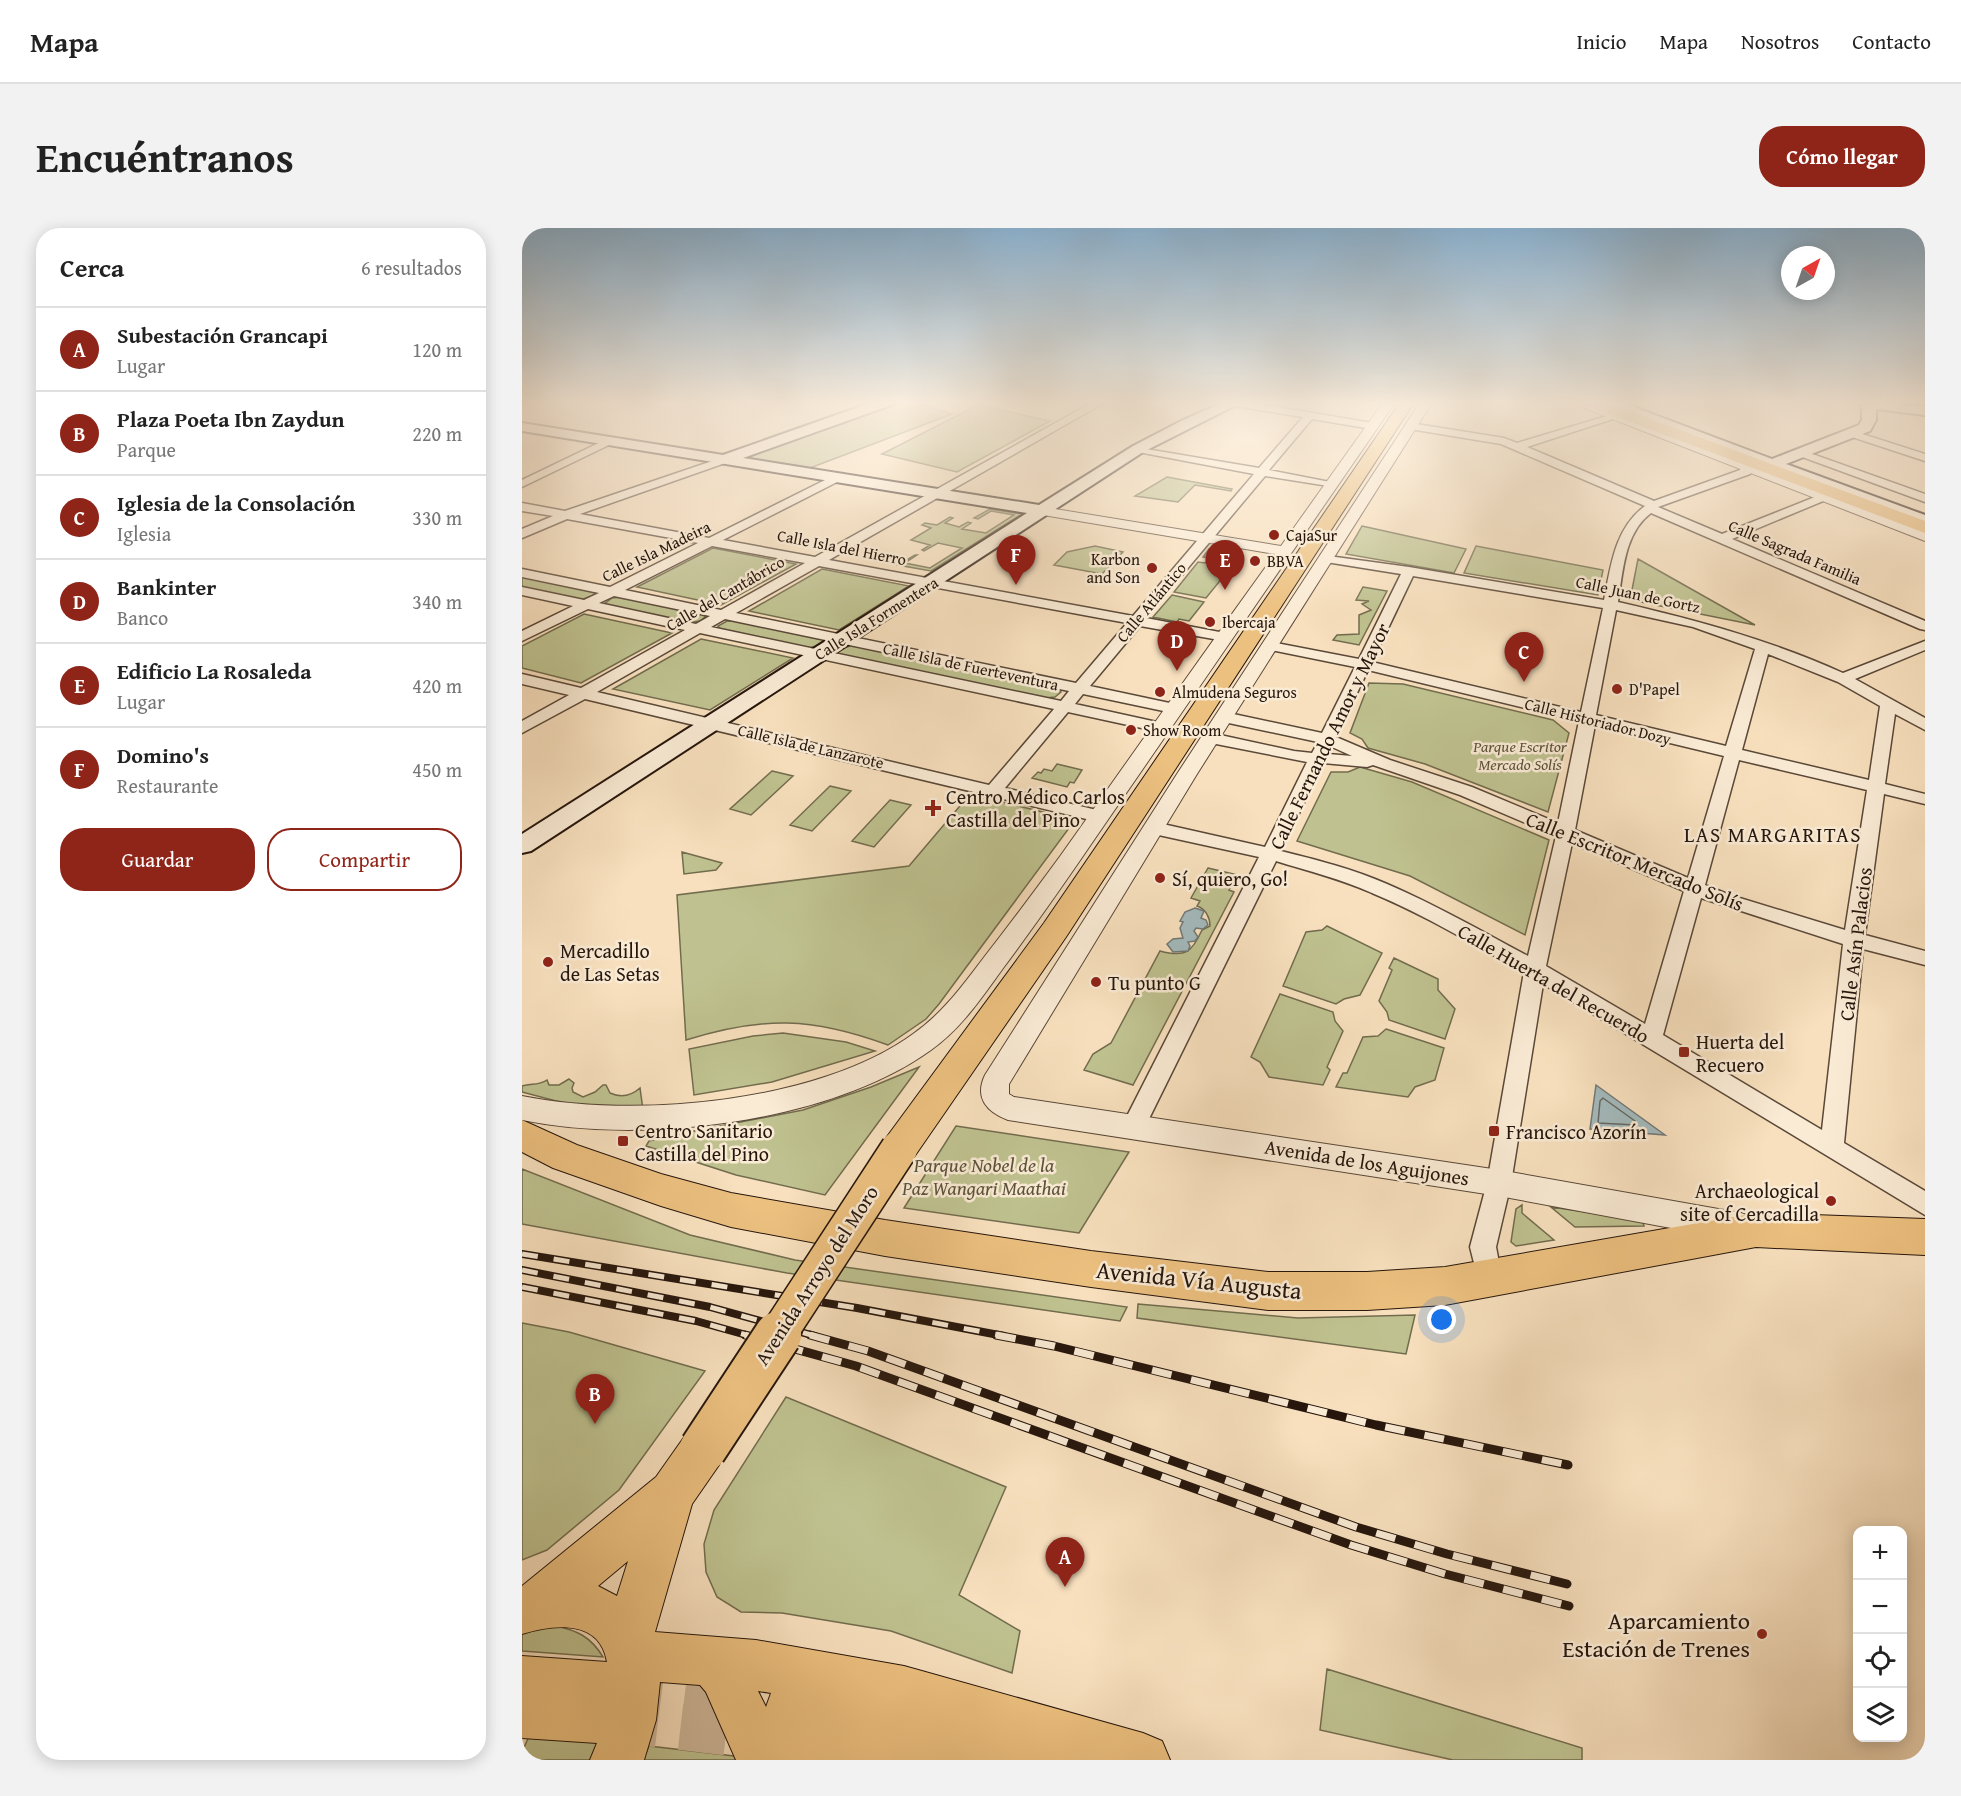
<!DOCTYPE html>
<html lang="es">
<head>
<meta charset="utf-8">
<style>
  :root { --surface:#fff; --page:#f2f2f2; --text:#222; --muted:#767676; --line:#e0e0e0; --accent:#8f2418 }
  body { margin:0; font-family:"Gentium Book Plus",serif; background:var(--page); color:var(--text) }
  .controls { position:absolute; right:18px; bottom:18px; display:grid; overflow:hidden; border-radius:12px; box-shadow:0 3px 15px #0003 }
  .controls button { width:54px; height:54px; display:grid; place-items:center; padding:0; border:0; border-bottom:2px solid var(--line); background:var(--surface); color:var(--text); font:30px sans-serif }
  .compass { position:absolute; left:1259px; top:18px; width:54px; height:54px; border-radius:50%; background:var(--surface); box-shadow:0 3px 15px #0003; rotate:40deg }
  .you { position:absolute; left:920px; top:1092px; width:21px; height:21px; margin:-15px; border:4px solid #fff; border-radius:50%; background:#1a73e8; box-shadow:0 0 0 9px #1a73e833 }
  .badge { display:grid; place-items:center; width:39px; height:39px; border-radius:50%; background:var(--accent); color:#fff; font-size:20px; font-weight:700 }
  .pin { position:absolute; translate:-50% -50px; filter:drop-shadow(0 2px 3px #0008) }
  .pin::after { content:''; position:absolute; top:32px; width:21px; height:18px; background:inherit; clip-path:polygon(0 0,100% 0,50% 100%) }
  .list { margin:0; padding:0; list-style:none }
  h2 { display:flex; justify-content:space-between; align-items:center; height:78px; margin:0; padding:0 24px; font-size:26px }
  h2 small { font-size:20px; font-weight:400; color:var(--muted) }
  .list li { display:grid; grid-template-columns:39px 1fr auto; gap:18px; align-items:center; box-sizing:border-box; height:84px; padding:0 24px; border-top:2px solid var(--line) }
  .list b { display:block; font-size:22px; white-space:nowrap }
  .list p { margin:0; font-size:20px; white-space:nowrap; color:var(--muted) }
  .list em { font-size:20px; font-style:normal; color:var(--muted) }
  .actions { display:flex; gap:12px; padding:18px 24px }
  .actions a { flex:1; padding:14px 0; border:2px solid var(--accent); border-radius:24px; text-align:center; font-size:21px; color:var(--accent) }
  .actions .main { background:var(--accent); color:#fff }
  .icon { flex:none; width:33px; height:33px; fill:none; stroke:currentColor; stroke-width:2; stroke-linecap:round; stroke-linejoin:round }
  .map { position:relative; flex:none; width:1403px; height:1532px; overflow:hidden; border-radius:24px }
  header { display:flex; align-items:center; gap:36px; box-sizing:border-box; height:84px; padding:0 30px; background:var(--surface); border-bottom:2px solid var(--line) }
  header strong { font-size:28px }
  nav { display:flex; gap:33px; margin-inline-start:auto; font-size:21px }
  .intro { display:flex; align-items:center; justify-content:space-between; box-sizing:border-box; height:144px; padding:0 36px }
  h1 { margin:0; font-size:42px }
  .button { padding:15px 27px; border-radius:24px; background:var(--accent); color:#fff; font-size:21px; font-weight:700 }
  main { display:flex; gap:36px; padding:0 36px }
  aside { flex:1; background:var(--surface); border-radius:24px; box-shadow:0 3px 15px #0003 }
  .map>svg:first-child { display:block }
  .green { fill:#bfc290; stroke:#726c4e; stroke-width:1.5 }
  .water { fill:#a3babd; stroke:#717876; stroke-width:1.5 }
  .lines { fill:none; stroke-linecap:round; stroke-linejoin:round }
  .shore { stroke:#646864; stroke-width:1.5 }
  .primary-tunnel { stroke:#ceb79a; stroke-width:46; stroke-dasharray:46 23; stroke-linecap:butt }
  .minor-casing { stroke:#5a4838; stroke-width:3 }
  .tertiary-casing { stroke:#5a4838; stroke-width:2 }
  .secondary-casing { stroke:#25150c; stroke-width:4 }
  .primary-casing { stroke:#25150c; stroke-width:2 }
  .minor { fill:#faebd5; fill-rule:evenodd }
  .tertiary { fill:#faebd5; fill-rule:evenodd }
  .secondary { fill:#faebd5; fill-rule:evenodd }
  .primary { fill:#ecc07f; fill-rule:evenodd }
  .rail-far1-casing { stroke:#25150c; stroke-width:8 }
  .rail-casing { stroke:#25150c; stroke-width:9 }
  .rail-far1 { stroke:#faebd5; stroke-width:5; stroke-dasharray:16; stroke-linecap:butt }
  .rail { stroke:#faebd5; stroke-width:7; stroke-dasharray:20; stroke-linecap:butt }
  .primary-bridge-far1-casing { stroke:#25150c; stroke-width:39; stroke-linecap:butt }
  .primary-bridge-casing { stroke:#25150c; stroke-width:50; stroke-linecap:butt }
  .primary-bridge-far1 { stroke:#ecc07f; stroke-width:36 }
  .primary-bridge { stroke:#ecc07f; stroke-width:46 }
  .poi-dot { fill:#8f2418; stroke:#faebd5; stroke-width:2 }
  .labels { text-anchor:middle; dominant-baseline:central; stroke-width:5; stroke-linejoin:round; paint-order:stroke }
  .far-poi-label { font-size:16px; fill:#25150c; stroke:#faebd5; text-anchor:start }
  .far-street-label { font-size:16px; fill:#25150c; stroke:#faebd5 }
  .far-park-label { font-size:16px; font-style:italic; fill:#5b523a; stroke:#faebd5 }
  .street-label { font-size:20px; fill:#25150c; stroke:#faebd5 }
  .poi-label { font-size:20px; fill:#25150c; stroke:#faebd5; text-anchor:start }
  .park-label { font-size:20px; font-style:italic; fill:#5b523a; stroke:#faebd5 }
  .neighbourhood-label { font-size:21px; letter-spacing:1.5px; fill:#25150c; stroke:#faebd5 }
  .near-street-label { font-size:24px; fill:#25150c; stroke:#faebd5 }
  .near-poi-label { font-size:24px; fill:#25150c; stroke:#faebd5; text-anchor:end }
</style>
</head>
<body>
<header>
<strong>Mapa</strong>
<nav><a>Inicio</a><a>Mapa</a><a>Nosotros</a><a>Contacto</a></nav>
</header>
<div class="intro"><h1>Encuéntranos</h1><a class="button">Cómo llegar</a></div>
<main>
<aside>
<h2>Cerca<small>6 resultados</small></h2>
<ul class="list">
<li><span class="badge">A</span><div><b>Subestación Grancapi</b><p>Lugar</p></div><em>120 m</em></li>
<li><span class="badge">B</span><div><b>Plaza Poeta Ibn Zaydun</b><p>Parque</p></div><em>220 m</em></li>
<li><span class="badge">C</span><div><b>Iglesia de la Consolación</b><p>Iglesia</p></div><em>330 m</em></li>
<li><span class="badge">D</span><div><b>Bankinter</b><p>Banco</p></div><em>340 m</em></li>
<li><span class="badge">E</span><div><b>Edificio La Rosaleda</b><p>Lugar</p></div><em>420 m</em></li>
<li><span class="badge">F</span><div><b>Domino's</b><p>Restaurante</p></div><em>450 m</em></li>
</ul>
<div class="actions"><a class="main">Guardar</a><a>Compartir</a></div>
</aside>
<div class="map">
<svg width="1403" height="1532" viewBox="0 0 1403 1532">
  <rect width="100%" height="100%" fill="#f8e0be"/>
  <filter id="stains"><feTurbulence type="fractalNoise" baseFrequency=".00333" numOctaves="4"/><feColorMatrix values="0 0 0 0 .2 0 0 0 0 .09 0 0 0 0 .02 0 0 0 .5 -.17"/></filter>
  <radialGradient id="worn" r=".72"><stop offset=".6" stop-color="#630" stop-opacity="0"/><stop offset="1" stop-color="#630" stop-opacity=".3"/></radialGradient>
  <path class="green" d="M378,173H389L430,186L288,240L222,229Z
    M456,177L528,193L435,244L360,226Z
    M645,249L710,261L709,263L673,257L656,274L613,268Z
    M468,281L500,286L409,343L376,337L393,327H395L383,335L408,340L440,320L416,315L402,323L400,322L408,317L389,312L409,300L400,297L403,295L415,297L428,289L431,290L423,295L437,299L446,294L449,295L440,301L464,305L492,287L469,283L456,291L452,290Z
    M840,298L944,321L932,345L824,326Z
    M573,318L601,324L580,346L532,337L545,324Z
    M954,318L1081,342L1076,367L942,345Z
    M191,320L274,336L199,377L115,359Z
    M687,321L711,325L710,327L718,328L684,370L652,364L676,334L683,335L687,330L681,329Z
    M1116,331L1233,397L1108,372Z
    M300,341L387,358L317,402L227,383Z
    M0,348L73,364L74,366L59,372L0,360Z
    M841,359L865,363L837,417L811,412L815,407L837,406V387L849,382L840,376L847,373L834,372Z
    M650,367L682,374L667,393L657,391L655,394L631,389Z
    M100,369L181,386L183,389L178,393L166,395L82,376L90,370Z
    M62,386L150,405L59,455L0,440V418Z
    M205,393H213L302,412L298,418L285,420L198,401L196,398Z
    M179,411L271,430L188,482L91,461Z
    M331,417L535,460L539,464L533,469L523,470L316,426V422Z
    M847,455L881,456L1031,492L1047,505L1026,584L903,536L846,520L840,511L828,505Z
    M535,536L560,542L552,555L548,554L545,559L510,550L516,544L519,545L522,541L530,543Z
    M838,539L890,554L1027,612L1003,707L888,648L775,613L809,544H826Z
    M250,543L271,548L229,587L208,581Z
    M308,558L329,563L290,603L268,597Z
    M448,566L553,592L417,776L404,791L366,817C290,789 241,788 164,812L155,667L387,638Z
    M368,572L389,577L352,619L330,613Z
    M160,624L200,635L194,642L162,646Z
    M686,640L720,648L718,652L713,651L707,662L712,664L611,857L562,842L571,826L589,815L638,723C664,730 670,724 680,702L688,698C688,690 684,681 675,678L678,673L669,670Z
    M805,698L860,725L838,767L822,771L814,776L761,758L784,704L800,702Z
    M872,730L916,751V762L933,781L923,811L867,792L865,784L857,773L870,742L867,740Z
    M758,766L811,784L813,793L821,803L805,839L808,842L801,857L747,849L738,834L729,829Z
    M864,801L922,820L913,852L893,859L886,869L814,859L821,845H825L841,809L856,808Z
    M261,805L324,814L353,823L250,854L172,867L167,821L231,808Z
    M397,839L303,967L214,947L124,918L127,913L146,908L281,882L349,859Z
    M47,851L52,855L50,860L51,864L61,869L73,864L81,857H84L88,865C99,870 109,868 118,860L121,882L49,877L0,864V858C9,855 16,858 25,852L27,857H37Z
    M434,898L607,924L557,1005L382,980Z
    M0,941L168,1007L273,1032L605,1079L598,1093L265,1045L0,996Z
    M1000,977V985L1032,1012L994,1018L989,1014L994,981Z
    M1029,979L1120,992L1122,998L1053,999Z
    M616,1076L776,1090L893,1087L884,1126L615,1090Z
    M0,1095L47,1104L183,1143L97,1262L25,1322L0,1332Z
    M264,1169L484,1259L437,1367L498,1403L490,1445L369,1403L260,1385L219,1384L195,1369L184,1344L182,1316L192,1282Z
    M33,1398C55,1402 69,1409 81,1429L0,1423V1405Z
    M805,1441L1060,1520V1532H931L798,1502Z
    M8,1506L79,1510L69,1532H2L0,1524Z
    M127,1518L212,1528L214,1532H121Z"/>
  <path class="water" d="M673,680L682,683L679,690L684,692L686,697L681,701L674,700L672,703L676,709L673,713L666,714L668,718L666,723L651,724L645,716L651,711L661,710L658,700L661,694L658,693L663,684Z
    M1074,857L1143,907L1068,901Z"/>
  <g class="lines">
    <path class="shore" d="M1081,870L1113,893L1114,897L1076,895L1078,873Z"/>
    <path class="primary-tunnel" d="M94,1460L229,1477
      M90,1491L244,1509"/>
    <g class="minor-casing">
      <path id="minor" d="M334,173H357L362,176L357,179Z
        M573,173H585L307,332L611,388L732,246L616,224L611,221L612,219L737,240L781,189L701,176L696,173H719L850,195L855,198L850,201L790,191L747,242L813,255V259L743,248L624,390L708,406L710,409L708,412L703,413L618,398L568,458L657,477L659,480L657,483L651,485L561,466L553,476L644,496L646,499L644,502L638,504L546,484L483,560L583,584L586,588L583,592L577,594L63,471L0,505V493L47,467L0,456V446L59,460L163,402L66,381L0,413V403L51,378L0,367V359L62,372L77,365L0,349V341L88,359L176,315L45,291L0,310V301L31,288L0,283V275L43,283L202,229L206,230V234L58,286L187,310L311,248H319V252L201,312L293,329ZM190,318L283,335L199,382L103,362ZM297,338L605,395L554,455L214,385ZM92,368L188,388L174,396L77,375ZM203,391L547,463L539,473L189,399ZM178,405L532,481L467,557L75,464Z
        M1323,173H1348L1353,176L1348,179Z
        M1088,187L1097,189L1005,219L1132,273L1218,242L1219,237H1227L1230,244L1228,246L1136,279L1200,306L1298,267H1306V271L1210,311L1403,393V402L1398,401L1129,285C1102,305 1101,344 1096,374C1174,392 1248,412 1321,445L1403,413V422L1333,451L1403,490V502L1373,486L1363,556L1403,566V576L1362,566L1343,707L1403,723V737L1341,721L1322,915L1403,963V987L1021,756L989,955L974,1019L980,1050L976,1059L967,1062L958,1059L948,1019L965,955L1002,744C952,717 903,687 850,665C819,651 786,643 754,633L620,905L612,908L604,905L600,898L737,629L632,606L626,604L623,600L626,596L632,594L743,619L785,534L689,515L681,510L689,505L772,523L790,525L796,514L702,494L694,489L702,484L800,505L833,439L749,422L742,418L749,414L837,431L879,346L804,334L798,330L799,327L887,339L1082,372C1089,337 1093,300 1123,278L979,216L888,201L883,198L888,195L982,210L995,215ZM891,348L1081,380L1059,484L850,434ZM1094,382L1171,399L1233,421L1204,518L1074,487ZM1246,426L1316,454L1358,478L1347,552L1220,522ZM846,442L1057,493L1036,595L950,559L868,532L814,509ZM1073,497L1202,528L1166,650L1053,602ZM810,519L830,528L806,526ZM1217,532L1345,562L1323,702L1208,667L1183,657ZM801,535L845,539L851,537L938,567L1034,608L1006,728C959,703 914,677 865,656C831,641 795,632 759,623ZM1050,615L1162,663L1123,796L1024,738ZM1179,670L1321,716L1300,902L1141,807Z
        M1331,203L1403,226V233L1327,208V204Z
        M87,210L91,211V215L0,259V252Z
        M1279,222L1403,266V274L1275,227V223Z"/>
    </g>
    <g class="tertiary-casing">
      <path id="tertiary" d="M862,173H874C774,318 674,464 574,609C544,653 514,696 482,739C460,769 440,800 409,822C308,895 120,917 0,892V868C113,891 296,875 391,806C421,785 441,757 463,728C489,695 514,661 539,627C610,527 681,426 753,326L521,287L516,286L514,283L516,280L521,279L759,318Z
        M899,173H911L675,546L487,856V866L492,869L977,942L1219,985L1230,989L1234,999L1230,1009L1219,1013L977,968L486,892C465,884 452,870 463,847L655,546Z
        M1044,173H1061L1403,303V313Z"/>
    </g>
    <g class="secondary-casing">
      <path id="secondary" d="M354,173H374L372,176L221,230L517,277L611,218L659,193L704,173H722L621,224L9,623L0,625V606L505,285L0,203V195L201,227Z
        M1076,173H1096L1250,231L1337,197L1340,192V173L1403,179V187L1354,181V192L1348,203L1264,236L1403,287V298L1078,176Z"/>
    </g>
    <g class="primary-casing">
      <path id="primary" d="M879,173H893L544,709L390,932L377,936L364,932L359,921L364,910L522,695Z
        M1059,173H1080L1403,293V305L1061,176Z
        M0,892L55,917L139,946L209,965L363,992L569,1023L746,1044H845L923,1039L1234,985L1403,991V1027L1234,1019L923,1077L845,1082H746L569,1059L363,1028L209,999L139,978L31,940L0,924Z
        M181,1199L197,1205L203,1221L197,1237L170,1276L133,1404L234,1412L382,1438L621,1505L640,1513L648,1532H214L184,1464L178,1457L138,1454L134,1492L122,1532H68L75,1515L0,1510V1428L85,1434C78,1391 32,1396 0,1406V1358L134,1249L165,1205ZM106,1333L95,1368L76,1358ZM236,1463L249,1465L244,1479Z"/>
    </g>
    <use href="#minor" class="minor"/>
    <use href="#tertiary" class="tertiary"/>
    <use href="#secondary" class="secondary"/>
    <use href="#primary" class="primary"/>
    <g class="rail-far1-casing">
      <path id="rail-far1" d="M0,1026L335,1080L482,1108
        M0,1042L188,1079L293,1108
        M0,1059L174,1093L228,1108"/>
    </g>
    <g class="rail-casing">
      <path id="rail" d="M223,1107L334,1138L829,1317L923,1346L1047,1378
        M288,1107L346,1123L834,1299L925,1326L1045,1356
        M474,1107L532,1118L854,1197L1046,1237"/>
    </g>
    <use href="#rail-far1" class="rail-far1"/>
    <use href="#rail" class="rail"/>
    <g class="primary-bridge-far1-casing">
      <path id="primary-bridge-far1" d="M255,1108L377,921"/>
    </g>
    <g class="primary-bridge-casing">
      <path id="primary-bridge" d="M181,1221L256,1107"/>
    </g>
    <use href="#primary-bridge-far1" class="primary-bridge-far1"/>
    <use href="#primary-bridge" class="primary-bridge"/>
  </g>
  <linearGradient id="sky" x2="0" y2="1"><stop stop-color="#8cb6d7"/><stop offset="0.45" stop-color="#fcf1e2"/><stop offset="1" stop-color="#fcf1e2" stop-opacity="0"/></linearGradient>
  <rect width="1403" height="388" fill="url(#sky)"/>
  <g class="poi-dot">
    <circle cx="752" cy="307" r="6"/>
    <circle cx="733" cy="333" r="6"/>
    <circle cx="630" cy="340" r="6"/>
    <circle cx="688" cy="394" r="6"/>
    <circle cx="1095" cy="461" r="6"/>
    <circle cx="638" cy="464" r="6"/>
    <circle cx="609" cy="502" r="6"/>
    <path d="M408 571h6v6h6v6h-6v6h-6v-6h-6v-6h6z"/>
    <circle cx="638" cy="650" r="6"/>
    <circle cx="26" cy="734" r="6"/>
    <circle cx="574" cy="754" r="6"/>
    <rect x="1156" y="818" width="12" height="12" rx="3"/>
    <rect x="966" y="897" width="12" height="12" rx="3"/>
    <rect x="95" y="907" width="12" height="12" rx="3"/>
    <circle cx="1309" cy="973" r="6"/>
    <circle cx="1240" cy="1406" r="6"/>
  </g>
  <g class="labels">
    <g class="far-poi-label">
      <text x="764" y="307">CajaSur</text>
      <text x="618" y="331" text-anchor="end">Karbon<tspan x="618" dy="18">and Son</tspan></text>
      <text x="745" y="333">BBVA</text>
      <text x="700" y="394">Ibercaja</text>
      <text x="1107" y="461">D'Papel</text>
      <text x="650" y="464">Almudena Seguros</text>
      <text x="621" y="502">Show Room</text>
    </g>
    <g class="far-street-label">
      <text transform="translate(320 319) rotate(11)">Calle Isla del Hierro</text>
      <text transform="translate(134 323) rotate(-26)">Calle Isla Madeira</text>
      <text transform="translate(1273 324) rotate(23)">Calle Sagrada Familia</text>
      <text transform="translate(203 365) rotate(-30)">Calle del Cantábrico</text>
      <text transform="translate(1116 366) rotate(12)">Calle Juan de Gortz</text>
      <text transform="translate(629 374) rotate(-50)">Calle Atlántico</text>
      <text transform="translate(354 390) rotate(-32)">Calle Isla Formentera</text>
      <text transform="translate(449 438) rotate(12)">Calle Isla de Fuerteventura</text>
      <text transform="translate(1076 493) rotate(14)">Calle Historiador Dozy</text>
      <text transform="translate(289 518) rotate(13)">Calle Isla de Lanzarote</text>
    </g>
    <g class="far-park-label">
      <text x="998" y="518">Parque Escritor<tspan x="998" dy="18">Mercado Solís</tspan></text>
    </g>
    <g class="street-label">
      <text transform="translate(807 508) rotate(-64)">Calle Fernando Amor y Mayor</text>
      <text transform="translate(1113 633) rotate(22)">Calle Escritor Mercado Solís</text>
      <text transform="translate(1333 716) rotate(-83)">Calle Asín Palacios</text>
      <text transform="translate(1032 755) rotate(30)">Calle Huerta del Recuerdo</text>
      <text transform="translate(845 934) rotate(9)">Avenida de los Aguijones</text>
      <text transform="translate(294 1047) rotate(-57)">Avenida Arroyo del Moro</text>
    </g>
    <g class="poi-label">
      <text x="424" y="568">Centro Médico Carlos<tspan x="424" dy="23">Castilla del Pino</tspan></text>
      <text x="650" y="650">Sí, quiero, Go!</text>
      <text x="38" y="722">Mercadillo<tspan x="38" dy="23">de Las Setas</tspan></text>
      <text x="586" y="754">Tu punto G</text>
      <text x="1174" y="813">Huerta del<tspan x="1174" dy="23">Recuero</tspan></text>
      <text x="113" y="902">Centro Sanitario<tspan x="113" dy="23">Castilla del Pino</tspan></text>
      <text x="984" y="903">Francisco Azorín</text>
      <text x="1297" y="962" text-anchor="end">Archaeological<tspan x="1297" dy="23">site of Cercadilla</tspan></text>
    </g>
    <g class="park-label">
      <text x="462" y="936">Parque Nobel de la<tspan x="462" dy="23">Paz Wangari Maathai</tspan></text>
    </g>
    <g class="neighbourhood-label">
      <text x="1251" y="606">LAS MARGARITAS</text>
    </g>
    <g class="near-street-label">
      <text transform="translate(677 1052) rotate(6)">Avenida Vía Augusta</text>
    </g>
    <g class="near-poi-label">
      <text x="1228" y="1392">Aparcamiento<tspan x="1228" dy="28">Estación de Trenes</tspan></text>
    </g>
  </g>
  <rect width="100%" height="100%" filter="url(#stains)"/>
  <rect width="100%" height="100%" fill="url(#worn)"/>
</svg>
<div class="controls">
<button>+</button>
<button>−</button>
<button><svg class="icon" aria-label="locate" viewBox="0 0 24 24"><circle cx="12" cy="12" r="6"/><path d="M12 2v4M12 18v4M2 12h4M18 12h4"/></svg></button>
<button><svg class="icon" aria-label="layers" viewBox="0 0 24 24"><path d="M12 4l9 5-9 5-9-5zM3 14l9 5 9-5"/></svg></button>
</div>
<svg class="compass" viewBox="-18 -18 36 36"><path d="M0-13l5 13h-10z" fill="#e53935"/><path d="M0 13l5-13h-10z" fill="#767676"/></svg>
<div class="you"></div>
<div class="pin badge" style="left:543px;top:1359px">A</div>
<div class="pin badge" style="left:73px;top:1196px">B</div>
<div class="pin badge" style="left:1002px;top:454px">C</div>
<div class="pin badge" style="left:655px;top:443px">D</div>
<div class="pin badge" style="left:703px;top:362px">E</div>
<div class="pin badge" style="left:494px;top:357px">F</div>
</div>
</main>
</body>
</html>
